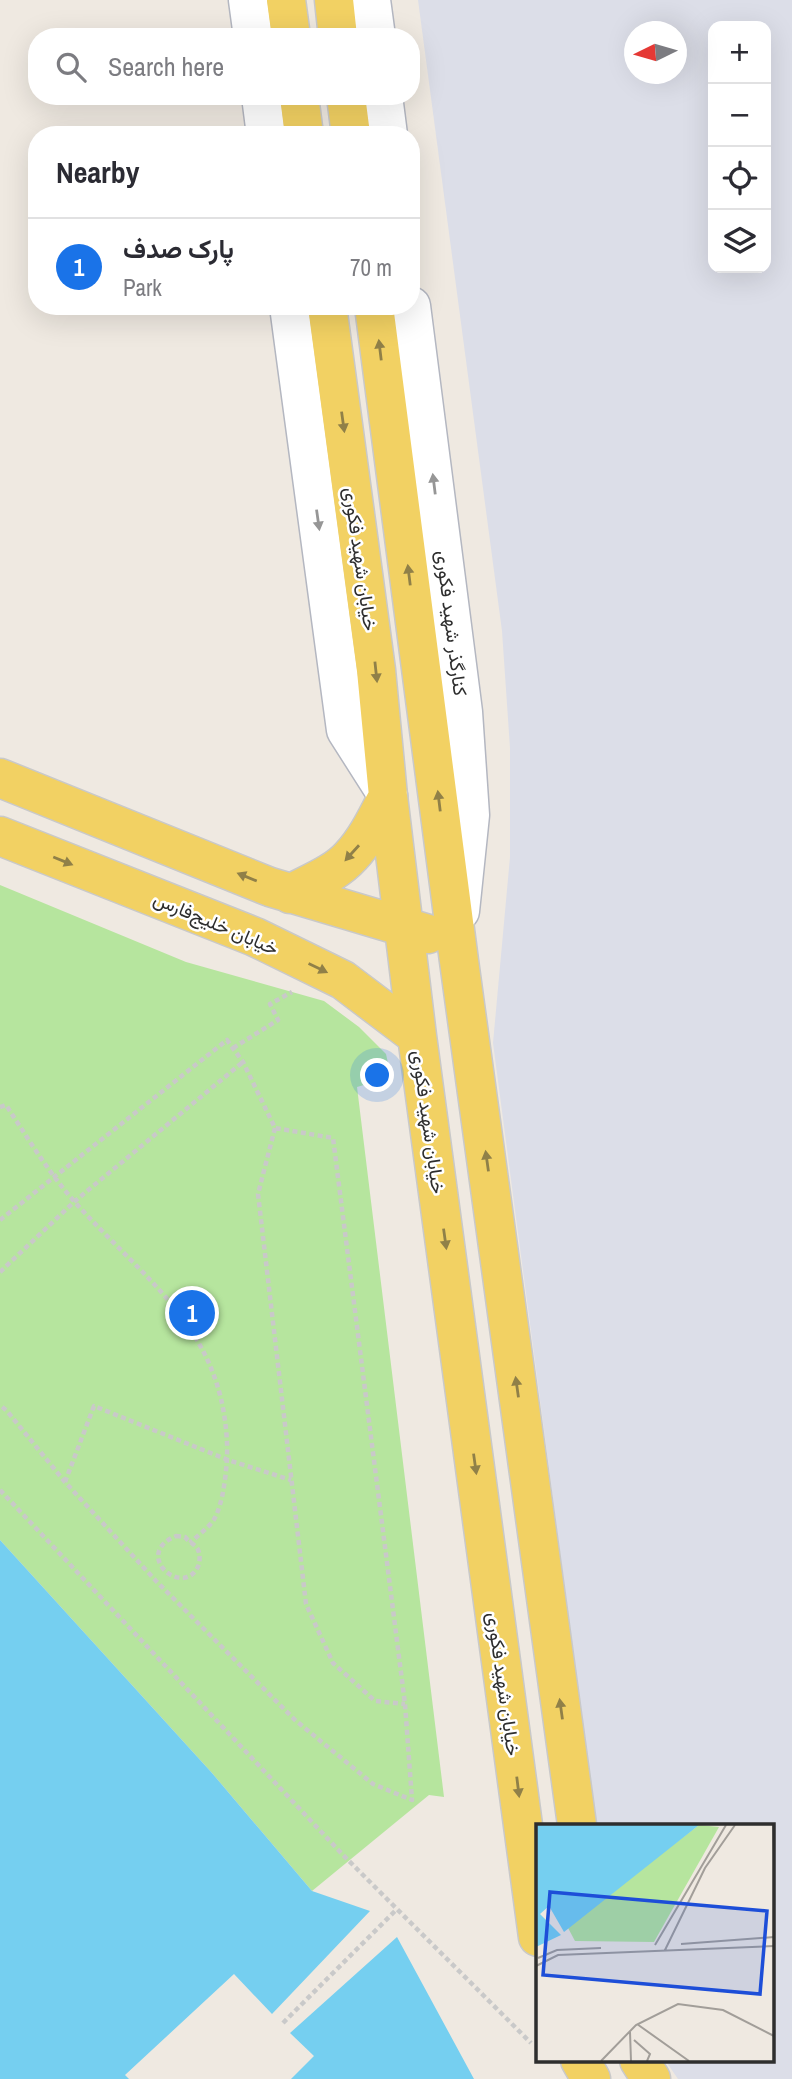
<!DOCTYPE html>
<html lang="en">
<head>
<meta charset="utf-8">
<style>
  :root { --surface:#fff; --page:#f7f7f7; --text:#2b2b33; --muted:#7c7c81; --line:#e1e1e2; --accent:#1a73e8 }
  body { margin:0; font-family:"Archivo Narrow",Vazirmatn,sans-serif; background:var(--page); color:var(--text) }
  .controls { position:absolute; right:21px; top:21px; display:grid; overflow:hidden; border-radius:14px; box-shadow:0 7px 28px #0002 }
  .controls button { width:63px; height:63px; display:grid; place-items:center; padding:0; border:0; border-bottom:2px solid var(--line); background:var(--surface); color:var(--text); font:35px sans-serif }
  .compass { position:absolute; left:624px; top:21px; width:63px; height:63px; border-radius:50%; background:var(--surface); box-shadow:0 7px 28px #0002; rotate:265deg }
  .you { position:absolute; left:378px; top:1076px; width:24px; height:24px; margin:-18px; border:5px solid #fff; border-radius:50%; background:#1a73e8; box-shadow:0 0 0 10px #1a73e833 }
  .badge { display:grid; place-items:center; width:46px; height:46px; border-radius:50%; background:var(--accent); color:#fff; font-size:23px; font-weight:700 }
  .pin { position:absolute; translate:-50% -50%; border:4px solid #fff; box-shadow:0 2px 7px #0006 }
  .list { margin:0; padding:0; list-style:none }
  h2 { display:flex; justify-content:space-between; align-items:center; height:91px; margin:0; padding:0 28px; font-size:30px }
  h2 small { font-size:23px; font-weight:400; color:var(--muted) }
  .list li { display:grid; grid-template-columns:46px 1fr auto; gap:21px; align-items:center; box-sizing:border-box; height:98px; padding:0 28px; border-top:2px solid var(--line) }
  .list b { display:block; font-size:26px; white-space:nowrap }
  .list p { margin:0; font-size:23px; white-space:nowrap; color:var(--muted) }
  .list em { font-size:23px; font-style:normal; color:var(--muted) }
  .icon { flex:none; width:38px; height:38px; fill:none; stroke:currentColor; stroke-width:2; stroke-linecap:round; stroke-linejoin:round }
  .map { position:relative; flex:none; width:792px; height:2079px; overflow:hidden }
  .search { position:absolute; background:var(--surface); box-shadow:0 7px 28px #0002; left:28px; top:28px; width:392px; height:77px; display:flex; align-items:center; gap:18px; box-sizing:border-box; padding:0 24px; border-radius:28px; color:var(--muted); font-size:26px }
  .panel { position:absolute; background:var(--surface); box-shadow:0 7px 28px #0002; left:28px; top:126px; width:392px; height:189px; border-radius:28px }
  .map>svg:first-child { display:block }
  .airport { fill:#dcdee8; fill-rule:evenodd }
  .green { fill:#b6e59e }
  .water { fill:#75cff0 }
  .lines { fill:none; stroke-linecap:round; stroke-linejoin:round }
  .tertiary-casing { stroke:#b4b7c1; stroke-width:41 }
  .primary-casing { stroke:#c9c9c9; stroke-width:41 }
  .path { stroke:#c9c9c9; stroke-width:4.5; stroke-dasharray:5 3.5; stroke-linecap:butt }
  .tertiary { stroke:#fff; stroke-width:38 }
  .primary { stroke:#f2d163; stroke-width:38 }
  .oneway { fill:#908048 }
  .oneway2 { fill:#969696 }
  .labels { text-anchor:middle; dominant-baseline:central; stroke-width:5; stroke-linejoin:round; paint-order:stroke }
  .street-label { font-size:19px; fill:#2e2e2e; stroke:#fff }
  .inset-road { fill:none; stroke:#a29e99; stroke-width:2 }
  .view { fill:#1d4ed8; fill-opacity:0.15; stroke:#1d4ed8; stroke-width:3.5 }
  .inset-edge { fill:none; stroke:#2e2e2e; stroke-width:3.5 }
</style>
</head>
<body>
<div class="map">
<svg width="792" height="2079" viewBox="0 0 792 2079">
  <rect width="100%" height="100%" fill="#efe9e1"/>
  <path class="airport" d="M418,0H792V2079H678L665,2060H773V1825H596L493,1043L510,857V748L502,631ZM713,26H766V268H713ZM634,32H676V74H634Z"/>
  <path class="green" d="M0,885L186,962L324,1001L359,1027L386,1054L391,1077L357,1087L444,1797L429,1795L312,1891L212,1773L0,1540Z"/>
  <path class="water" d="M0,1540L212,1773L312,1891L370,1911L272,2014L234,1974L125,2075L129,2079H0Z
    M397,1937L474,2079H291L314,2056L290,2033Z"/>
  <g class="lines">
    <g class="tertiary-casing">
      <path id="tertiary" d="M248,0L253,37
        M371,0L376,37
        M261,96L266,135
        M383,96L388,135
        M289,306L346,730L388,796
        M411,306L463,712L470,815L460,911"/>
    </g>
    <g class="primary-casing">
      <path id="primary" d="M286,0L291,37
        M334,0L338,37
        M299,96L304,135
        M346,96L351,135
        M327,306L376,670L388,796L417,1036L538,1937
        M374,306L459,961L577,1825
        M0,778L270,887L428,934
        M0,836L255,937L343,980L417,1036
        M290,894C310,883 335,874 351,856C367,839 377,817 388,796
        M580,2060L591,2079
        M639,2060L651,2079"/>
    </g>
    <path class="path" d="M233,1048L278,1020L270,1004L292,992
      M0,1107L6,1105C27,1137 47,1170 73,1200C143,1279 222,1327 227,1443C228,1462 224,1505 213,1521C207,1529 197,1536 190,1543
      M275,1128L258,1194L306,1604L333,1663L375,1701L405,1704
      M0,1220L227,1040L243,1062L275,1128L333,1138L405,1704L412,1800L373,1784L295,1720L156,1581L65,1482L7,1411L0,1405
      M0,1272L75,1201L243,1062
      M65,1482L94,1406L228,1460L291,1480
      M0,1490L343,1855L531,2043
      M176,1536L185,1537C189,1542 194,1544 197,1548C200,1552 200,1559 199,1564C186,1601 130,1555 176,1536Z
      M283,2023L396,1910"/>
    <use href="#tertiary" class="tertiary"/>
    <use href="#primary" class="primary"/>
  </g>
  <defs><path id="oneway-solid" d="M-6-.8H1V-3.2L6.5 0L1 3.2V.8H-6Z" transform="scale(1.75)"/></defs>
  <g class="oneway">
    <use href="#oneway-solid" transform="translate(380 350) rotate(-97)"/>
    <use href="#oneway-solid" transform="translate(343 422) rotate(82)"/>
    <use href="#oneway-solid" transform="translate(409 575) rotate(-97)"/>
    <use href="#oneway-solid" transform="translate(376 672) rotate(84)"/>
    <use href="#oneway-solid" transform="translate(439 801) rotate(-97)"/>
    <use href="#oneway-solid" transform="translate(352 853) rotate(132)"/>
    <use href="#oneway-solid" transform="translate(63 861) rotate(22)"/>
    <use href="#oneway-solid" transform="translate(247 877) rotate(-158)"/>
    <use href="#oneway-solid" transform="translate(318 968) rotate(26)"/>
    <use href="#oneway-solid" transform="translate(487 1161) rotate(-98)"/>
    <use href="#oneway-solid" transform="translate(445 1239) rotate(82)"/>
    <use href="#oneway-solid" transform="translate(517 1387) rotate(-98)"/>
    <use href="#oneway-solid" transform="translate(475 1464) rotate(82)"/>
    <use href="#oneway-solid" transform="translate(561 1709) rotate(-98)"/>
    <use href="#oneway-solid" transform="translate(518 1787) rotate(83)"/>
  </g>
  <g class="oneway2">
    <use href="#oneway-solid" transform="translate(434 484) rotate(-97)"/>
    <use href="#oneway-solid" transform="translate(318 520) rotate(82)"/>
  </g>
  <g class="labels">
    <g class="street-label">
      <text transform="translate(361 559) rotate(82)">خیابان شهید فکوری</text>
      <text transform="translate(452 623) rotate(83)">کنارگذر شهید فکوری</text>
      <text transform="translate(216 923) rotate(23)">خیابان خلیج‌فارس</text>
      <text transform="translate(429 1122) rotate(82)">خیابان شهید فکوری</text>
      <text transform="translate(504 1684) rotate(82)">خیابان شهید فکوری</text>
    </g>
  </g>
  <g transform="translate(536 1824)">
    <rect width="238" height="238" fill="#efe9e1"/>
    <path d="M163,1L183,3L118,118L39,117L31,102Z" fill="#b6e59e"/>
    <path d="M0,1H163L28,108L13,82L4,90L25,111L0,123Z" fill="#75cff0"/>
    <path class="inset-road" d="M237,1L238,37M145,120L238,113M119,121L190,1M129,126L169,44L199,1M2,134L21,126L65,124M0,142L22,131L238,122M101,200L153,237M94,208L95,237M98,216L114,230L111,237M65,237L100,201L142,180L187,186L238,212"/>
    <path class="view" d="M14,68L231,87L224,170L7,151Z"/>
    <rect width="238" height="238" class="inset-edge"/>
  </g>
</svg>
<div class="controls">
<button>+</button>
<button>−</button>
<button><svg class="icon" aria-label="locate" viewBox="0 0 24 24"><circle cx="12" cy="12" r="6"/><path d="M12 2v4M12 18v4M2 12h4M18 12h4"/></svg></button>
<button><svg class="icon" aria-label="layers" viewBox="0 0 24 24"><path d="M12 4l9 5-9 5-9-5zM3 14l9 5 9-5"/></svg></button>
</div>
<svg class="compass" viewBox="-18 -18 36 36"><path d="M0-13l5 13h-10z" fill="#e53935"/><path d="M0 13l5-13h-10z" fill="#7c7c81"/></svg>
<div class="you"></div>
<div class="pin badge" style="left:192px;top:1313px">1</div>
<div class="search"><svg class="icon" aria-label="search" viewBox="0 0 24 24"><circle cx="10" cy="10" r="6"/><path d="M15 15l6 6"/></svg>Search here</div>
<section class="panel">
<h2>Nearby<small></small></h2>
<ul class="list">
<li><span class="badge">1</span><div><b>پارک صدف</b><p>Park</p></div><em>70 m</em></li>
</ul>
</section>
</div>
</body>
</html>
